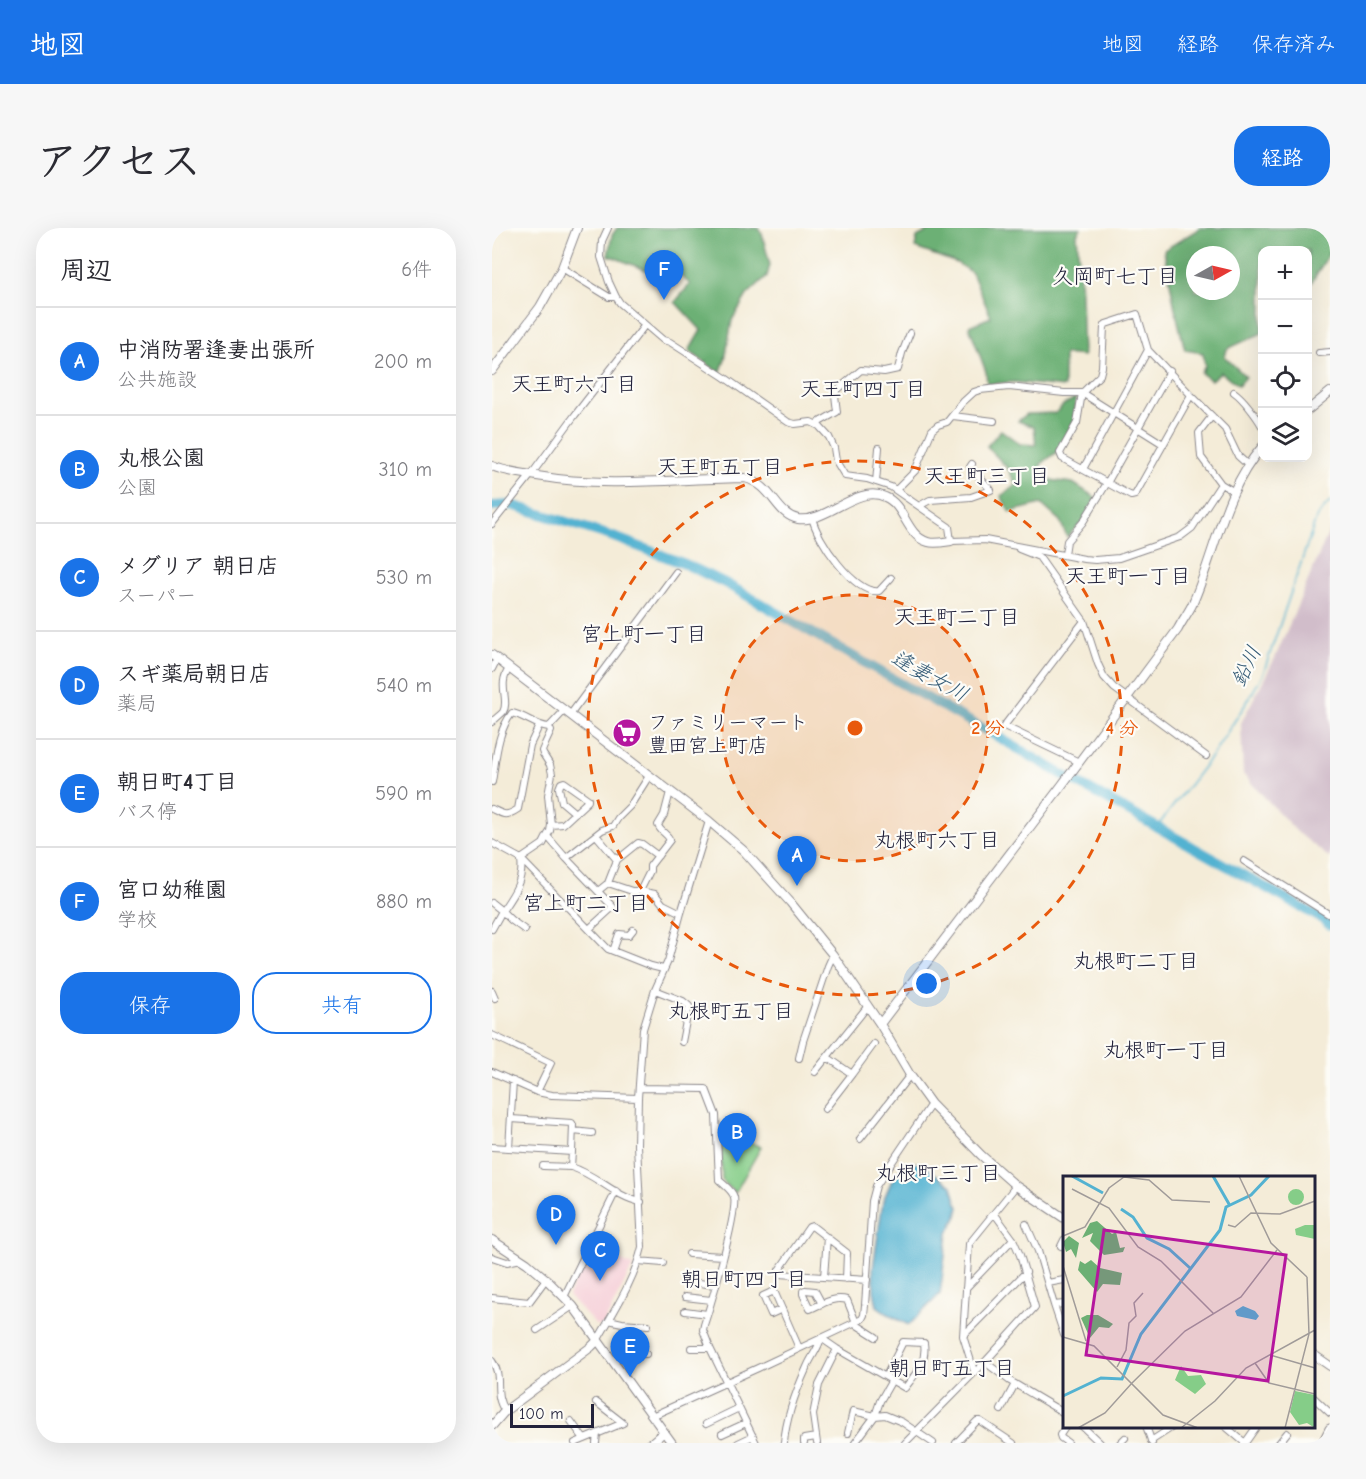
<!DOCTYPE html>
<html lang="ja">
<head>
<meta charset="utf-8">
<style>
  :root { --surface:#fff; --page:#f7f7f7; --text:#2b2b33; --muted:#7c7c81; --line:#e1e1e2; --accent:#1a73e8 }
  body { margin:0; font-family:"Comic Neue","Klee One",sans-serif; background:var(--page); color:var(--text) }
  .controls { position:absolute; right:18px; top:18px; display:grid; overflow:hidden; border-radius:12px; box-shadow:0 6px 24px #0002 }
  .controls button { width:54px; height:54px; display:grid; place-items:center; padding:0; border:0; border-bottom:2px solid var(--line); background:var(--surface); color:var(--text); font:30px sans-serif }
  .compass { position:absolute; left:694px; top:18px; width:54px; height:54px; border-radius:50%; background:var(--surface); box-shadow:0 6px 24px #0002; rotate:82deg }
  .scale { position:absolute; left:18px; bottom:15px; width:84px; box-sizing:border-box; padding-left:6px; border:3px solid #22223b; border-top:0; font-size:16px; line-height:21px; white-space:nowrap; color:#22223b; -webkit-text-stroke:4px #fdfcf7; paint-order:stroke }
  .you { position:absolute; left:435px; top:756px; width:21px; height:21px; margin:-15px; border:4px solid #fff; border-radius:50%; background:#1a73e8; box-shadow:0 0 0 9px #1a73e833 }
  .badge { display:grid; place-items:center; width:39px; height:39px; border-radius:50%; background:var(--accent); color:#fff; font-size:20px; font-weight:700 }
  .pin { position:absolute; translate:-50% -50px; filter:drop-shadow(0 2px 3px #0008) }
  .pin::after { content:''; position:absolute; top:32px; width:21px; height:18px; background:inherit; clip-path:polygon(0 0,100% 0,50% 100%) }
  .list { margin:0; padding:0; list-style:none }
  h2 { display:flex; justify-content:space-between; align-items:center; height:78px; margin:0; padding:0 24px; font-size:26px }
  h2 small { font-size:20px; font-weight:400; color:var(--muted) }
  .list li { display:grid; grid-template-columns:39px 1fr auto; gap:18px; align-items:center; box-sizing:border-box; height:108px; padding:0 24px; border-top:2px solid var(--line) }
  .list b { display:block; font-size:22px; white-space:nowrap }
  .list p { margin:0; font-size:20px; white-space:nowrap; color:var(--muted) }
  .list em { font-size:20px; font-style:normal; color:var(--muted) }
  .actions { display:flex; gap:12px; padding:18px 24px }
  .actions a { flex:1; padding:14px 0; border:2px solid var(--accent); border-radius:24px; text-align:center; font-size:21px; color:var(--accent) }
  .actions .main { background:var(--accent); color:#fff }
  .icon { flex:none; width:33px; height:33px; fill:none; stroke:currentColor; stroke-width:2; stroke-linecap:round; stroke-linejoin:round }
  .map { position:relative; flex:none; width:838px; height:1215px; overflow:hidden; border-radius:24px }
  header { display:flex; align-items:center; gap:36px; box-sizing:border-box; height:84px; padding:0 30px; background:var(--accent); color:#fff }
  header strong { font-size:28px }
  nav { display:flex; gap:33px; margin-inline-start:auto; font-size:21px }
  .intro { display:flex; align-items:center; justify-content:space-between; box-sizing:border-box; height:144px; padding:0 36px }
  h1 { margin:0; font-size:42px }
  .button { padding:15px 27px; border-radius:24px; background:var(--accent); color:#fff; font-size:21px; font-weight:700 }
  main { display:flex; gap:36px; padding:0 36px }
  aside { flex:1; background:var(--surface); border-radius:24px; box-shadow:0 6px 24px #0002 }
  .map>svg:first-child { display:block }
  .built { fill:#f6cfd8 }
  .industrial { fill:#d1bdca }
  .green { fill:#85cd88; stroke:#547862; stroke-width:1.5 }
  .forest { fill:#6cb074; stroke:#476958; stroke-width:1.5; fill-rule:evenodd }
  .water { fill:#53b2d1; stroke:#3a6a86; stroke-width:1.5 }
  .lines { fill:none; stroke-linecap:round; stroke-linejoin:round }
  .stream { stroke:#53b2d1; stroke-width:1.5 }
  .river { stroke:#53b2d1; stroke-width:10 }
  .minor-casing { stroke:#8b878a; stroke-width:8 }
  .tertiary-casing { stroke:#8b878a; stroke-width:10 }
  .secondary-casing { stroke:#8b878a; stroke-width:10 }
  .trunk-casing { stroke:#8b878a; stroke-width:11 }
  .minor { stroke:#fff; stroke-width:6 }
  .tertiary { stroke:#fff; stroke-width:8 }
  .secondary { stroke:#fff; stroke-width:8 }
  .trunk { stroke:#fff; stroke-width:9 }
  .ring { fill:none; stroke:#e8590c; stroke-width:3; stroke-dasharray:10 8 }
  .labels { text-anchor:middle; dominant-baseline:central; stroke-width:4.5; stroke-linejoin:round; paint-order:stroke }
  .poi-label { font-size:20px; fill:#22223b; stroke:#fdfcf7; text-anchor:start }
  .neighbourhood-label { font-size:21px; fill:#22223b; stroke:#fdfcf7 }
  .water-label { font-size:21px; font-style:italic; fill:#365c77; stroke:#fdfcf7 }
  .inset-river { fill:none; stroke:#53b2d1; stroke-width:3 }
  .inset-road { fill:none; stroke:#a09b99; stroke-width:1.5 }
  .view { fill:#b5179e; fill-opacity:0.15; stroke:#b5179e; stroke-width:3 }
  .inset-edge { fill:none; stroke:#22223b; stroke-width:3 }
  .centre { fill:#e8590c; stroke:#fdfcf7; stroke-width:3 }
  .ring-label { font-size:18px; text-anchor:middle; font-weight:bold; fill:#e8590c; stroke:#fdfcf7; stroke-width:4.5; stroke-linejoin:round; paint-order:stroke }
</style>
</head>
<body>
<header>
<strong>地図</strong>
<nav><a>地図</a><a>経路</a><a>保存済み</a></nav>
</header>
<div class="intro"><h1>アクセス</h1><a class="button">経路</a></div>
<main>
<aside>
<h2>周辺<small>6件</small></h2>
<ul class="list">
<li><span class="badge">A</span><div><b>中消防署逢妻出張所</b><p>公共施設</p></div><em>200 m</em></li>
<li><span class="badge">B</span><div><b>丸根公園</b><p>公園</p></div><em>310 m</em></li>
<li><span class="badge">C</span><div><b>メグリア 朝日店</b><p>スーパー</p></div><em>530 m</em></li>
<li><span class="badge">D</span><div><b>スギ薬局朝日店</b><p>薬局</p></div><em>540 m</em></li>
<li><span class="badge">E</span><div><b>朝日町4丁目</b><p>バス停</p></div><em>590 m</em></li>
<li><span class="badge">F</span><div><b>宮口幼稚園</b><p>学校</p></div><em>880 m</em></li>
</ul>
<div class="actions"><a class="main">保存</a><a>共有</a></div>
</aside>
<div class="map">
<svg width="838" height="1215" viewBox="0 0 838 1215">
  <rect width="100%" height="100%" fill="#fdfcf7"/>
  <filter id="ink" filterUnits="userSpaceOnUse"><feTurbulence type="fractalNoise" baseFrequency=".0167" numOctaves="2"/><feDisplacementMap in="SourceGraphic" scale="12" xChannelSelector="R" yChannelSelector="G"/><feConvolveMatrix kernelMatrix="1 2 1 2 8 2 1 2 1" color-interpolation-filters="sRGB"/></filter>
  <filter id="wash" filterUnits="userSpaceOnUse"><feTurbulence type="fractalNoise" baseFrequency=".008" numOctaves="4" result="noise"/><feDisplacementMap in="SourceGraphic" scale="24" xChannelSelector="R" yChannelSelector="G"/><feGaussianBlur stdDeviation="1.35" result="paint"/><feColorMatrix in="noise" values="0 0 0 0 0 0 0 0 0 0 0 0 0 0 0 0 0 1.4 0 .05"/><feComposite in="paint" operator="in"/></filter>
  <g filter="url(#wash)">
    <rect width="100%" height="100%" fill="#f4ecd8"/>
    <path class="built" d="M99,1020L141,1038L111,1097L105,1098L76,1068Z"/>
    <path class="industrial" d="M838,301V630L805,604L751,546L749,495L783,430Z"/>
    <path class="green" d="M229,912L254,913L269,919L243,965L230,952Z"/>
    <path class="forest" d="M125,0H266L270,6L278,37L275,48L255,67L240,92L233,132L228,145L197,123L209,102L183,74L198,56L184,44L177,51L116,27L120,7Z
      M442,0H589L585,6L589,66L591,128L572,126V159L522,154L495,156L494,144L477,98L499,89L480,45L465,35L423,20L425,9Z
      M708,0H838V24L816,60V22H770V105L735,121L733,129L754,149L746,157L729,144L719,152L709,145L713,138L711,125L693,122L683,81L672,22ZM703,27H739V63H703Z
      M584,170L583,191L566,223L548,237L558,252L581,255L604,270L590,294L575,309L568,293L549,276L518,284L509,268L524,257L516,241L495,218L509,202L528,216L544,217L542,199L526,193L535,186L564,185L571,177Z"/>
    <path class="water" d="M428,935L460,958L464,973L467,979L465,988L456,1005L448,1066L417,1097L399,1088L385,1078L382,1063L381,1040L391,973L400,952L415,936Z"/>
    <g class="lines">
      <path class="stream" d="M665,599L721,526L755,474L771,446L825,288L838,274"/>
      <path class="river" d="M0,278L20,277L119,308L193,336L233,355L403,452L506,509L566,544L830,691L838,697"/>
    </g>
  </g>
  <g filter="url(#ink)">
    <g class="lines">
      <g class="minor-casing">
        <path id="minor" d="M116,0L110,13L109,29L117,54L124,69L128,75L171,112L178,114L232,149L296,194L303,196L319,194L327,198L337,209L342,220L344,233L353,248L375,251L399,259L457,299L459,313L493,312L592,331L603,332L627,330L688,309L700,300L729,256L741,263
          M70,40L117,69H124
          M827,125L838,124
          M742,164C751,170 765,189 770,198
          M699,167L643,267L639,268L570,230L568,225L585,195L590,165L608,147L610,139L612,99L614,96L645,86L656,122L699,167L733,201L746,228L756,237
          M461,188L502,193
          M720,188L707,205L709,229L729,256
          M324,196L345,184L343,167L344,163L369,142L392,144L406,141L410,125L418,105
          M591,241L656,122
          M384,254L387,220
          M404,262L423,243L440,202L446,197L455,194L471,174L482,164L488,162L517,159L572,165H590L671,216
          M427,278L438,272L479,269L499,262L478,239L480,236
          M320,289C324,311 363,367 387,363L399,350
          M0,296L39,247L83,187L153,97
          M527,321L547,329L592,393L606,436L612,449L622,460L714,528
          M573,326L575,313L591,294L615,255L678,143
          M0,441L5,431
          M78,487L184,344
          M0,494C3,491 8,487 11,484C18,473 5,456 17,441
          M57,499L59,503L53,516L50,523L51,526L58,537L60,546L56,567L59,597
          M587,534L512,498L592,393
          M0,554C4,531 5,504 20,485C34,488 43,498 57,499L72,483
          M178,564L172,587L166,597C168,604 175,605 178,612L158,638V643L148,663L163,666L171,676L189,685
          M0,581C12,587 14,589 26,581L38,517L47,498
          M104,607L125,632L116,655L106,663
          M55,608L58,603L59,597L71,596L96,573V571L72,554L69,555L67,560L70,574L83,585
          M0,615L29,631L116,721L159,738L171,741
          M74,630L121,679L97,701
          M29,631L51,616L55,608L74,630L110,602L121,598L126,590L138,578L157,548
          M125,632L146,615L150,616L166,628
          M752,633L838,687
          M116,655L140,663H148
          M0,675L10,683C21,667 32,652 29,632
          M0,701L10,683L19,692L33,702
          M121,723L127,706L137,707L141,702
          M163,762L191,773L197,778L190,814
          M0,763L3,770
          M0,807L59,835L45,864
          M307,830L311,813L336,738L341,727
          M0,844L45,864L60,867L146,870
          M323,844L335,829
          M360,846L382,816
          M148,860L214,861L224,887L227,952C232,957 240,962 242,969C246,984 218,1079 212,1097L211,1102L218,1120L264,1215
          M333,881L360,846L335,829L375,779
          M19,891L80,895L81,897L80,924
          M81,903L100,905
          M368,911L418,847
          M0,919L80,924L79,939C104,946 123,969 149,974
          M17,920L21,853
          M51,938L79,939
          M534,996L546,1023L562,1077
          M569,1018L572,1012
          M197,1026L231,1028
          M0,1029L15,1034L29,1031
          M146,1033L171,1035
          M332,1049L335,1009
          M354,1051L355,1025L320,998L317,999L287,1042V1046L375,1052
          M207,1055L223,1057
          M556,1055L572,1052
          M474,1060L521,1011
          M72,1069L124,963
          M193,1069L219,1072
          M0,1070L37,1074L54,1051
          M330,1076L323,1063L313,1062L311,1063V1066L318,1081C330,1076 342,1068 355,1072L365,1097L384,1109
          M572,1076L562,1077L572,1107
          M290,1081L279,1086L271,1068L282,1063L307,1120
          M193,1083L215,1086
          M117,1092L130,1095L156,1097
          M45,1102L81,1078
          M472,1107L534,1044
          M329,1110L345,1121L413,1160C424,1145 435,1135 432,1115L411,1114L394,1148
          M105,1113C122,1083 142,1053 150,1019L145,917L146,870L151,801L163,762L176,733L189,685L217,593
          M199,1120H218
          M0,1133C12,1149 0,1165 13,1183
          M121,1133L137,1126H154
          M493,1134L518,1153L572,1185
          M482,1143L471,1108L477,1016L524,958
          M822,1170L838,1185
          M509,1182L523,1156
          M160,1188L266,1140L370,1091L372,1087L373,1077L380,973L384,958L439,876
          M79,1193L92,1211
          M214,1196L247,1180
          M574,1198L568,1207L569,1210L576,1215
          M590,1198L608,1215
          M654,1198L660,1215
          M733,1198L753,1215L765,1198
          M356,1205L361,1183L383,1188L388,1173L400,1152
          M230,1206L254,1195
          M659,1213L682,1198
          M83,1215L131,1195L104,1174
          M104,1215L105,1206
          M246,1215L261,1208
          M292,1215C294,1189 304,1163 315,1139C319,1129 327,1120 329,1110
          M312,1215V1211L324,1209
          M325,1215L321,1187L327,1157L345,1121
          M363,1215L383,1188L393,1187L410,1194L441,1215
          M413,1215L493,1134L543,1079L528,1027L521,1011L502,985
          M464,1215L485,1193H488L521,1215
          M628,1215L633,1210
          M787,1215L795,1205"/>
      </g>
      <g class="tertiary-casing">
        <path id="tertiary" d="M816,182L838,164
          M0,238C14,244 30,245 45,248C114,260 184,251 253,250C281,257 284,287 306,291C335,295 365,256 393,269C413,277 414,308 436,314C443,316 452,314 459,313
          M0,427L217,593L252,623L298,674L341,727L388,796L418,847L439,876L489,927L524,958L572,990
          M388,796L570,557L686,401C690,393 696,385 700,377C724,323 731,264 770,219
          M0,1012L35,1035L54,1051L81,1078L180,1215
          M822,1127L838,1138
          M0,1198L13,1183L99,1119L105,1113
          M159,1215L172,1204"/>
      </g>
      <g class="secondary-casing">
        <path id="secondary" d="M0,143L48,79L70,40L85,0"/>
      </g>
      <g class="trunk-casing">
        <path id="trunk" d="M831,1215L838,1201"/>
      </g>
      <use href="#minor" class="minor"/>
      <use href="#tertiary" class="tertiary"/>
      <use href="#secondary" class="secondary"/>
      <use href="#trunk" class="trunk"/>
    </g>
  </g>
  <circle cx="363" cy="500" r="133" fill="#e8590c" fill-opacity=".12"/>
  <g class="ring">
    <circle cx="363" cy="500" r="133"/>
    <circle cx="363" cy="500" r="267"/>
  </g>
  <defs>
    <g id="supermarket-disc" transform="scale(1.5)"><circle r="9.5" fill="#b5179e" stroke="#fdfcf7"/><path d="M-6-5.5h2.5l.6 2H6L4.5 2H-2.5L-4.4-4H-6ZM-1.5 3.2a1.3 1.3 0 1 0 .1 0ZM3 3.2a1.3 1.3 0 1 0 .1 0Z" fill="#fff"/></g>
  </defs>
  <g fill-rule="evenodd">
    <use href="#supermarket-disc" x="135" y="505"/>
  </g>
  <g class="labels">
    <g class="poi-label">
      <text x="156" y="494">ファミリーマート<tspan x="156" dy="23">豊田宮上町店</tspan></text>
    </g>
    <g class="neighbourhood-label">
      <text x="623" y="48">久岡町七丁目</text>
      <text x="82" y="156">天王町六丁目</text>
      <text x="371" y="161">天王町四丁目</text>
      <text x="228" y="239">天王町五丁目</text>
      <text x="495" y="248">天王町三丁目</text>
      <text x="636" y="348">天王町一丁目</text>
      <text x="465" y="389">天王町二丁目</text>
      <text x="152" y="406">宮上町一丁目</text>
      <text x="445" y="612">丸根町六丁目</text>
      <text x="94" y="675">宮上町二丁目</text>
      <text x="644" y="733">丸根町二丁目</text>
      <text x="239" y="783">丸根町五丁目</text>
      <text x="674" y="822">丸根町一丁目</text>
      <text x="446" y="945">丸根町三丁目</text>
      <text x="252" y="1051">朝日町四丁目</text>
      <text x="460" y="1140">朝日町五丁目</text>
    </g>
    <g class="water-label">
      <text transform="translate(754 438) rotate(-64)">鉛川</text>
      <text transform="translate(438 448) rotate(29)">逢妻女川</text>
    </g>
  </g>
  <g transform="translate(571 948)">
    <rect width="252" height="252" fill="#f4ecd8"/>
    <path d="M225 21a8 8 0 1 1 16 0a8 8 0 1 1-16 0ZM242,49H252V63L233,59L232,53ZM118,190L125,200L138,199L143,208L132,218L112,204ZM232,215L252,219V252L244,247L236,249L227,236Z" fill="#85cd88"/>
    <path d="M34,45L49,58L53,56L57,72L62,71L60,76L41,79L27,65L30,57L19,62L27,47ZM6,60L16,67L13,82L8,73L3,76L0,66ZM28,84L37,92L59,97L57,109L40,108L34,116L15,94L17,85L22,88ZM24,139H35L50,148L46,152L36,151L27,162L18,142Z" fill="#6cb074"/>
    <path d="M180,130L192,135L196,140L193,144L174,140L172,135Z" fill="#53b2d1"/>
    <path class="inset-river" d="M9,0L40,17M150,0L166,28M58,33L70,41L84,62L106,73L127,92M0,220L38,202L59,203L78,158L157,54L163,31L188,19L206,0"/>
    <path class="inset-road" d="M176,0L208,67L244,101M9,13L46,32L75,71L98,85L151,138M165,49L172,51L188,37L217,38L252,25M0,60L22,51L46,12L61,1L86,4L109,24L147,26M0,90L23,165M0,161L31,170L100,239L135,252M207,179L252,192M192,187L206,207L252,218M54,191L63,174L66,147L73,140L71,127L80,117M69,207L122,155L178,121L214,74M15,252L42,237L69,207M118,252L152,225L183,192L252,154M222,252L246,158L244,101"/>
    <path class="view" d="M41,54L223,79L205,205L23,179Z"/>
    <rect width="252" height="252" class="inset-edge"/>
  </g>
  <circle cx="363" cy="500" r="9" class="centre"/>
  <g class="ring-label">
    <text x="496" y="506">2 分</text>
    <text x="630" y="506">4 分</text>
  </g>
</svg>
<div class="controls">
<button>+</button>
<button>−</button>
<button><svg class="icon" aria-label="locate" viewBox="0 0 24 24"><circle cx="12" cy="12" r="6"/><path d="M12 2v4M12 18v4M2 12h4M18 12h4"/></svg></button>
<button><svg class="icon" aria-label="layers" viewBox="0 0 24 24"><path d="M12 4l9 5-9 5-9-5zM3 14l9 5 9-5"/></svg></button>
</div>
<svg class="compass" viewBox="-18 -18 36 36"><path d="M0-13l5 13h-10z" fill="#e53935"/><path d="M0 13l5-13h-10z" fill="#7c7c81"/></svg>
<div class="scale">100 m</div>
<div class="you"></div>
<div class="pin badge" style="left:305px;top:658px">A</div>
<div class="pin badge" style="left:245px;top:935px">B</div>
<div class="pin badge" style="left:108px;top:1053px">C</div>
<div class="pin badge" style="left:64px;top:1017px">D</div>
<div class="pin badge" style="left:138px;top:1149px">E</div>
<div class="pin badge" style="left:172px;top:72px">F</div>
</div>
</main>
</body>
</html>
